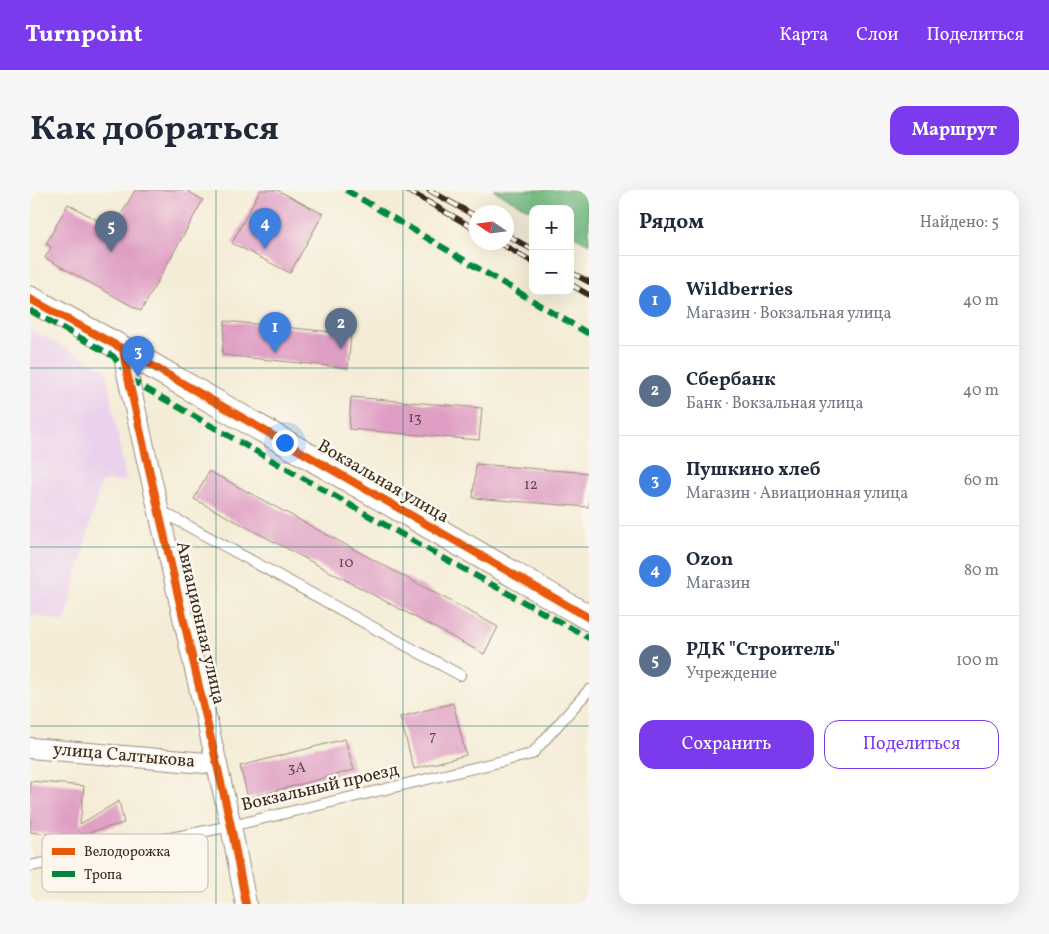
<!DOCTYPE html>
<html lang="ru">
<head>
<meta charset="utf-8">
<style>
  :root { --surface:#fff; --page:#f6f6f7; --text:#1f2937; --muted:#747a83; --line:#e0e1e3; --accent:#7c3aed }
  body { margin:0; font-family:Vollkorn,serif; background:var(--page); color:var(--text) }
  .controls { position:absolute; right:15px; top:15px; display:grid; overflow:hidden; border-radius:10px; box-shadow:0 5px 20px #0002 }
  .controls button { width:45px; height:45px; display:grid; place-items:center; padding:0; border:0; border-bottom:1px solid var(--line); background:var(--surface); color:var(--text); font:25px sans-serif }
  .compass { position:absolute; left:439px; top:15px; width:45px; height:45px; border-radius:50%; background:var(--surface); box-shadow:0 5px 20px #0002; rotate:283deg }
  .you { position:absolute; left:254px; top:252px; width:18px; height:18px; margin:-12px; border:4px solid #fff; border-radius:50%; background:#1a73e8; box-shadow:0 0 0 8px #1a73e833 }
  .badge { display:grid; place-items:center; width:32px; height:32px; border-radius:50%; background:var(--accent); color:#fff; font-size:16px; font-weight:700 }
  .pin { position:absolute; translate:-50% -41px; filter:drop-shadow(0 1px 2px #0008) }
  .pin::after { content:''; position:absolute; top:26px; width:18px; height:15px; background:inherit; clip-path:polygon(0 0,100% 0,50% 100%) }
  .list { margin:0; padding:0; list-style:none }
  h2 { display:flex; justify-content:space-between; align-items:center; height:65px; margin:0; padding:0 20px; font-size:21px }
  h2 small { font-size:16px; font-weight:400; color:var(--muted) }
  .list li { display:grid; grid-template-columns:32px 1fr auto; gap:15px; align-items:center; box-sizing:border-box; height:90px; padding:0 20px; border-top:1px solid var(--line) }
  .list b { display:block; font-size:19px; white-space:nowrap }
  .list p { margin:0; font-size:16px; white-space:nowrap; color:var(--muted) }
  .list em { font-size:16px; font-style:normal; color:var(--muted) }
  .actions { display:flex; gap:10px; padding:15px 20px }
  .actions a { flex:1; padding:11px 0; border:1px solid var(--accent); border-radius:15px; text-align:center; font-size:18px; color:var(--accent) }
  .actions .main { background:var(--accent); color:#fff }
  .map { position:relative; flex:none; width:559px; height:714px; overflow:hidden; border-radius:15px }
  header { display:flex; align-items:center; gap:30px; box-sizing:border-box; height:70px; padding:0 25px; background:var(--accent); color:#fff }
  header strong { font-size:24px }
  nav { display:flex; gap:28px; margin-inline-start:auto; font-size:18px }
  .intro { display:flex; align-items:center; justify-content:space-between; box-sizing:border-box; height:120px; padding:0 30px }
  h1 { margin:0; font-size:35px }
  .button { padding:12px 22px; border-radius:15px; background:var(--accent); color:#fff; font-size:18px; font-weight:700 }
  main { display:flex; gap:30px; padding:0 30px }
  aside { flex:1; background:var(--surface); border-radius:15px; box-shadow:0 5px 20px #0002 }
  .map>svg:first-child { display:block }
  .built { fill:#ead1ec }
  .forest { fill:#6eb77e; stroke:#54704e }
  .building { fill:#df9fc4 }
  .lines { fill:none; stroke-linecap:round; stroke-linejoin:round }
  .service-casing { stroke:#988b7a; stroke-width:12 }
  .minor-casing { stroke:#988b7a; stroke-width:22 }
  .tertiary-casing { stroke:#988b7a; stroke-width:27 }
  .service { stroke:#fff; stroke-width:10 }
  .minor { stroke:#fff; stroke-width:20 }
  .tertiary { stroke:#fff; stroke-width:25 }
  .rail-casing { stroke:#3b2a1e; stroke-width:5.5 }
  .rail { stroke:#fbf7ec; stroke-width:4; stroke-dasharray:11; stroke-linecap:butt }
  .quiet { stroke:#00873e; stroke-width:6; stroke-dasharray:12 6; stroke-linecap:butt }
  .cycleway-casing { stroke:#fbf7ec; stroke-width:11 }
  .cycleway { stroke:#e8590c; stroke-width:8 }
  .grid { fill:none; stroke:#0f766e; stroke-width:1; stroke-opacity:0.55 }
  .labels { text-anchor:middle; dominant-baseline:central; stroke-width:5; stroke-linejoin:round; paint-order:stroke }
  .number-label { font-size:15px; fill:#644748 }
  .street-label { font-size:18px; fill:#3b2a1e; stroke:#fbf7ec }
  .key { fill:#fbf7ec; stroke:#c1baae; stroke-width:1 }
  .key-label { font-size:14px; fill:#3b2a1e }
</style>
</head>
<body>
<header>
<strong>Turnpoint</strong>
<nav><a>Карта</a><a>Слои</a><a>Поделиться</a></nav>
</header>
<div class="intro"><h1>Как добраться</h1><a class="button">Маршрут</a></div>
<main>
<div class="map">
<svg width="559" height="714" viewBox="0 0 559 714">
  <rect width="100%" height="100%" fill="#fbf7ec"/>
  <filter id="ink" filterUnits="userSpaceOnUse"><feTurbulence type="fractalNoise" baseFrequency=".02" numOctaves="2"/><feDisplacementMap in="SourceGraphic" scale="10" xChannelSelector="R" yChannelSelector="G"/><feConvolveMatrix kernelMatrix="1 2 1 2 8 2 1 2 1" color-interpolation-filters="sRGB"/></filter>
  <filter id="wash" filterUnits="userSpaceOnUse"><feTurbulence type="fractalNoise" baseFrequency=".0096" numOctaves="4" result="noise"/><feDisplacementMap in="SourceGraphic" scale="20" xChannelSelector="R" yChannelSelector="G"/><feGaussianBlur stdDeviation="1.12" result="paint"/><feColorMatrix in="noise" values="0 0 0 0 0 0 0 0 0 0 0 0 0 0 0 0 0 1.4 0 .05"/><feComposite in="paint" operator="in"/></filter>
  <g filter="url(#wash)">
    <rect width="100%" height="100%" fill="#f4ecd6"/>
    <path class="built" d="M0,139L76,180L96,291L71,292L35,432L0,424Z"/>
    <path class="forest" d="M463,0H559V54L540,44V19H503V22Z"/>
    <g id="blocks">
      <path class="building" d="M105,0H156L173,10L111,121L15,68L21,57L16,54L38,14L83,39Z
        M230,0H247L293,24L260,83L202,53Z
        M195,131L321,144L318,178L192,165Z
        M321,207L452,218L449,250L319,239Z
        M446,274L559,283V317L443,308Z
        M179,281L468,437L454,464L164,309Z
        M423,513L436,565L384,579L370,527Z
        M315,549L324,580L218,608L210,576Z
        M0,591L54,596L50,634L89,611L94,633L49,645L48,647H42L30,650L28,646L29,645L0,642Z"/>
    </g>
  </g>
  <g filter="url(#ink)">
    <use href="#blocks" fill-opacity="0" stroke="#988b7a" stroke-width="1"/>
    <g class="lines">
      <g class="service-casing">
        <path id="service" d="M129,320L430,485
          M0,676L201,636L502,564L559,500"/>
      </g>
      <g class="minor-casing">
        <path id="minor" d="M93,159L97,183L201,636L216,714
          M0,558L187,574"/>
      </g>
      <g class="tertiary-casing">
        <path id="tertiary" d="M0,109L93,159L559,428"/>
      </g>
      <use href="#service" class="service"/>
      <use href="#minor" class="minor"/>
      <use href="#tertiary" class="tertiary"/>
      <g class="rail-casing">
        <path id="rail" d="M377,0L447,40
          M399,0L447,27
          M477,45L503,60
          M468,52L503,72
          M540,82L559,92
          M540,94L559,105"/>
      </g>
      <use href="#rail" class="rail"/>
      <path class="quiet" d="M316,0L559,144
        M0,120L83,166L95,181
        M99,189L401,361L559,448"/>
      <g class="cycleway-casing">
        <path id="cycleway" d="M0,109L93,159L559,428
          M93,159L97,183L201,636L216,714"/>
      </g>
      <use href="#cycleway" class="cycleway"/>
    </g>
  </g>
  <path class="grid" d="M186,0V714M373,0V714M0,178H559M0,357H559M0,536H559"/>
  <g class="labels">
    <g class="number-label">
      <text x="385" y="228">13</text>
      <text x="501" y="295">12</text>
      <text x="316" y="373">10</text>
      <text x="403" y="546">7</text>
      <text x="267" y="578">3А</text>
    </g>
    <g class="street-label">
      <text transform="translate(353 292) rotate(30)">Вокзальная улица</text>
      <text transform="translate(170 433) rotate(77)">Авиационная улица</text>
      <text transform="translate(94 566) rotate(5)">улица Салтыкова</text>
      <text transform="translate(290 598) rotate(-13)">Вокзальный проезд</text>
    </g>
  </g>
  <rect x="12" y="644" width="166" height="58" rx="8" class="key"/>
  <rect x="22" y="658" width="23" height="7" fill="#e8590c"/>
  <rect x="22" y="681" width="23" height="6" fill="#00873e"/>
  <g class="key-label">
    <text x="54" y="666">Велодорожка</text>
    <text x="54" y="689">Тропа</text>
  </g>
</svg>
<div class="controls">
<button>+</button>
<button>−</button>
</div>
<svg class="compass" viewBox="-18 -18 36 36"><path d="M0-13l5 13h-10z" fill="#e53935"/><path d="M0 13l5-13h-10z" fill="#747a83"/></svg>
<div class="you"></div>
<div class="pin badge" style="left:245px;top:163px;background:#3f7fe0">1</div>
<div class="pin badge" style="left:311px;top:159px;background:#5c6f8a">2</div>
<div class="pin badge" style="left:108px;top:187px;background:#3f7fe0">3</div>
<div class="pin badge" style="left:235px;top:59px;background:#3f7fe0">4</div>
<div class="pin badge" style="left:81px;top:62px;background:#5c6f8a">5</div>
</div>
<aside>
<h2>Рядом<small>Найдено: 5</small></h2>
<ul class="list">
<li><span class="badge" style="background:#3f7fe0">1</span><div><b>Wildberries</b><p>Магазин · Вокзальная улица</p></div><em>40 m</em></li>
<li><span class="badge" style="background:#5c6f8a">2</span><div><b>Сбербанк</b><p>Банк · Вокзальная улица</p></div><em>40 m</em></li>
<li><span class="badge" style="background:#3f7fe0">3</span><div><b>Пушкино хлеб</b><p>Магазин · Авиационная улица</p></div><em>60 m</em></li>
<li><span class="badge" style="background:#3f7fe0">4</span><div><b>Ozon</b><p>Магазин</p></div><em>80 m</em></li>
<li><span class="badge" style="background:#5c6f8a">5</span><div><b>РДК &quot;Строитель&quot;</b><p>Учреждение</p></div><em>100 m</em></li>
</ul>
<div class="actions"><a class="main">Сохранить</a><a>Поделиться</a></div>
</aside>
</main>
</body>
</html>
